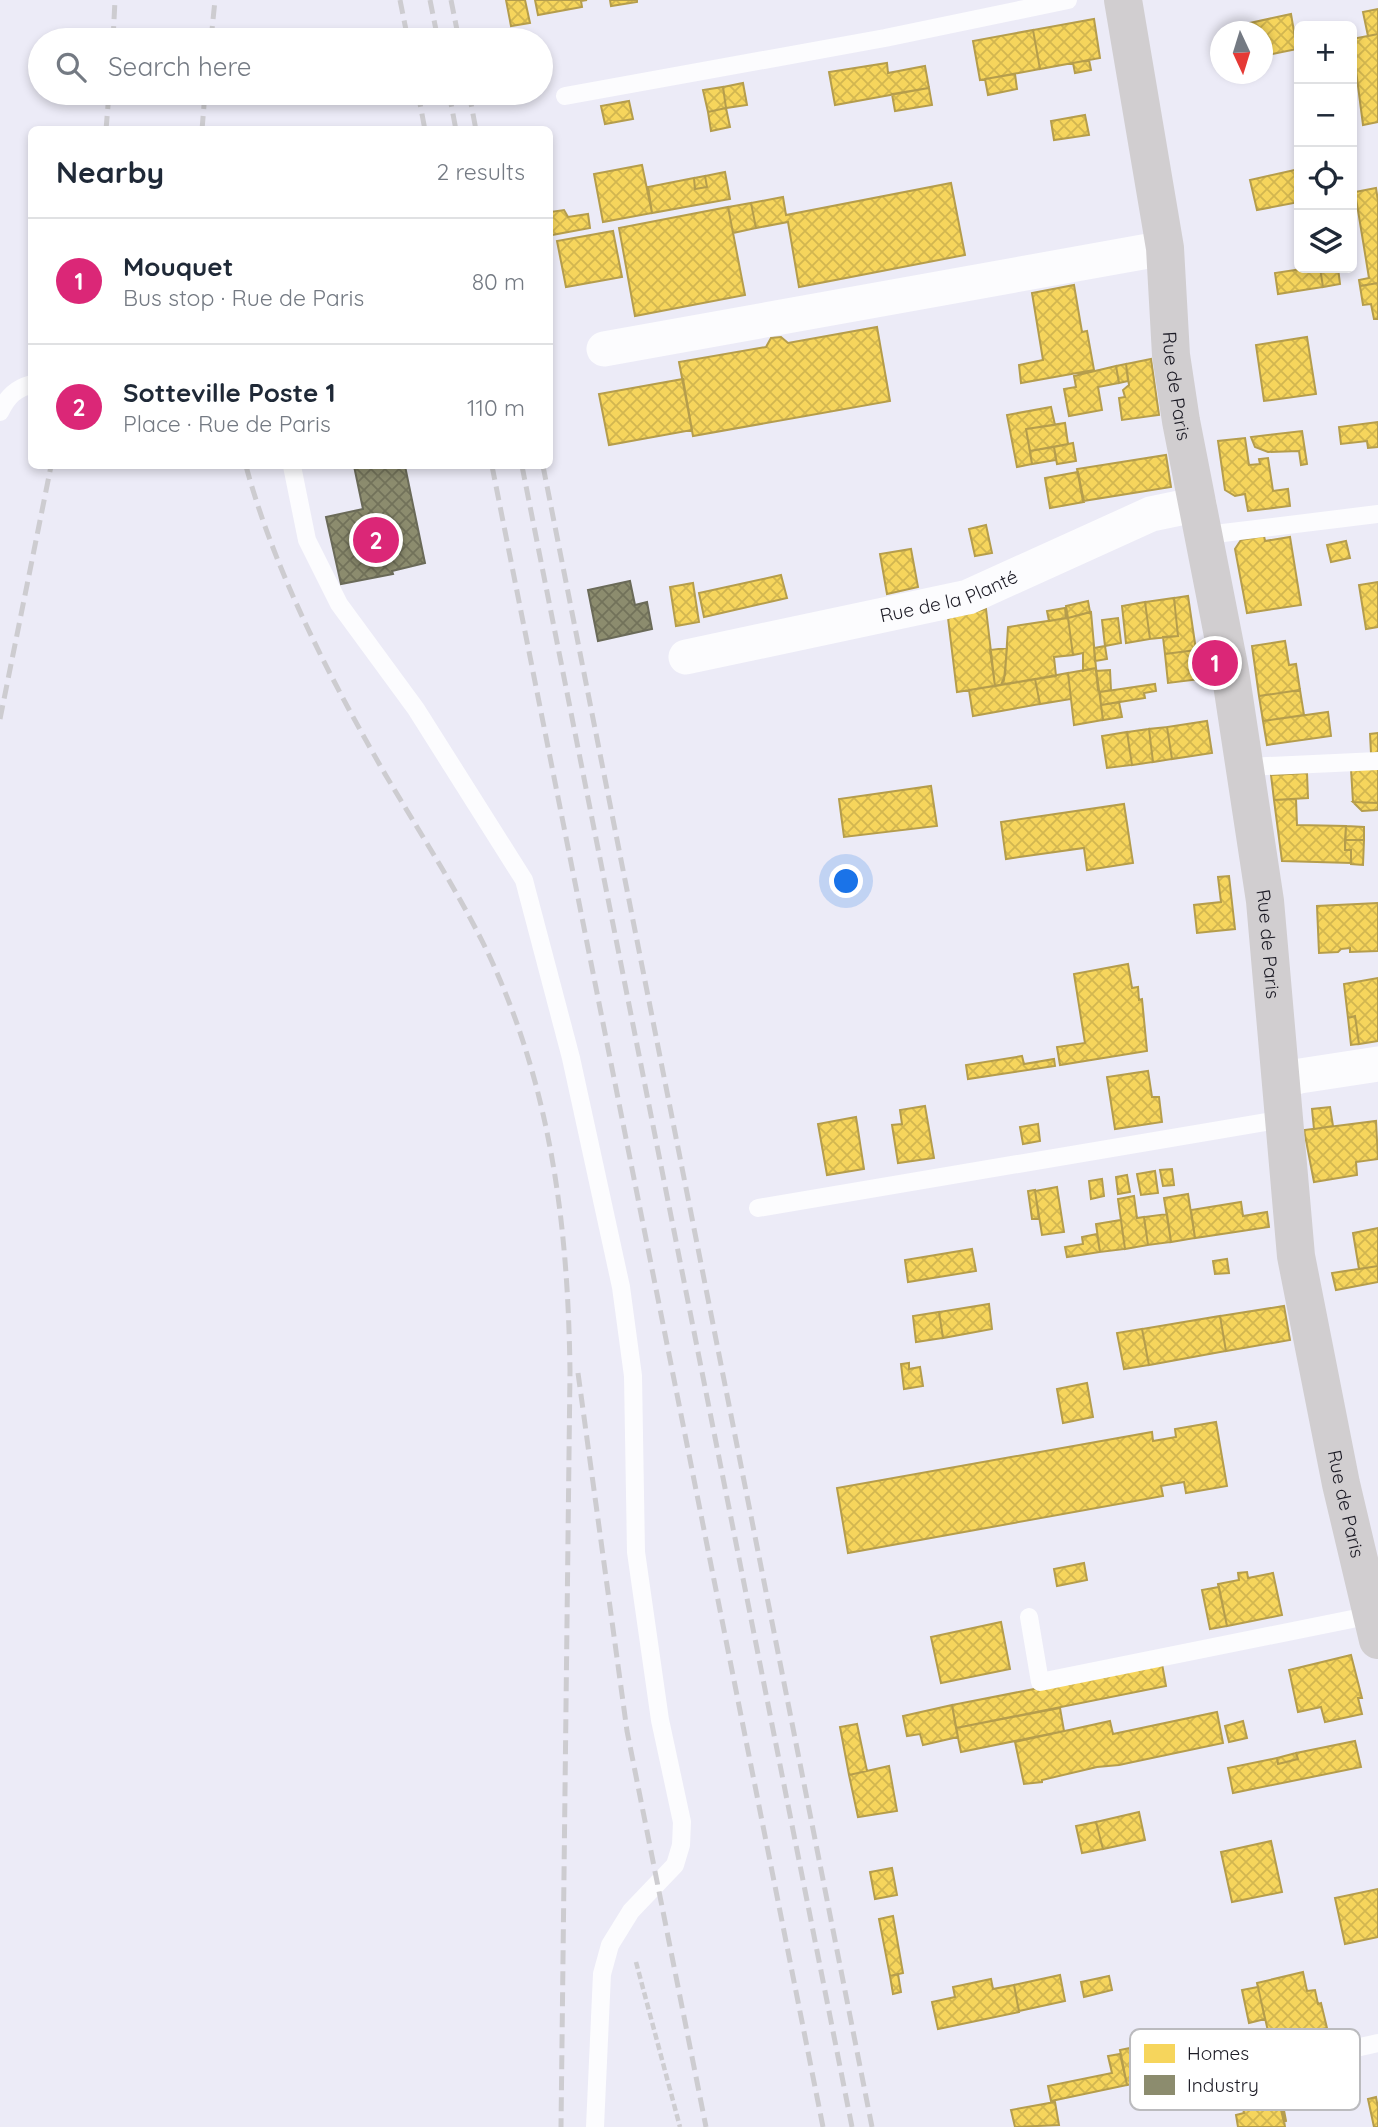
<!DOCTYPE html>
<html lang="en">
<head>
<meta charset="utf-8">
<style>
  :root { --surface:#fff; --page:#f6f6f7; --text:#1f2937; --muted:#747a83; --line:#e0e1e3; --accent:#db2777 }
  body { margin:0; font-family:Quicksand,sans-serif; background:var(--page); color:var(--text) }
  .controls { position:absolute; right:21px; top:21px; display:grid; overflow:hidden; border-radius:10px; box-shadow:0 4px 10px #0003 }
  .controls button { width:63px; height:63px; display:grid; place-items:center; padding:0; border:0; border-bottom:2px solid var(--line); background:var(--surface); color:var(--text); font:35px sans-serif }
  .compass { position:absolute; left:1210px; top:21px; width:63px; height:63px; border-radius:50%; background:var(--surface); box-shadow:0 4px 10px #0003; rotate:176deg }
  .you { position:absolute; left:847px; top:882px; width:24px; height:24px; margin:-18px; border:5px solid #fff; border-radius:50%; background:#1a73e8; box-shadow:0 0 0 10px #1a73e833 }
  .badge { display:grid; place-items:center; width:46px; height:46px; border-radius:50%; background:var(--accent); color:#fff; font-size:23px; font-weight:700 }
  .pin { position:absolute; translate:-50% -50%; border:4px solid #fff; box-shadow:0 2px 7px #0006 }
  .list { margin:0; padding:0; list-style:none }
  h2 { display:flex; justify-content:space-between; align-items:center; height:91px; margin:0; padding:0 28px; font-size:30px }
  h2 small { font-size:23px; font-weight:400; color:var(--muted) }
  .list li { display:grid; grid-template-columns:46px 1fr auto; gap:21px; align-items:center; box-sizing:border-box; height:126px; padding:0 28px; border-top:2px solid var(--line) }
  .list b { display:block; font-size:26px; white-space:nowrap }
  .list p { margin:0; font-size:23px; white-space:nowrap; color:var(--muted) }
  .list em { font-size:23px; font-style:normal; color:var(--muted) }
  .icon { flex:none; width:38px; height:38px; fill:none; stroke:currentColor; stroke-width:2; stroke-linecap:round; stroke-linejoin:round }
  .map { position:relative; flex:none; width:1378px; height:2127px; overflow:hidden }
  .search { position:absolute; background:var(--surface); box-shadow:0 4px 10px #0003; left:28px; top:28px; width:525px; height:77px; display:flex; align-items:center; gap:18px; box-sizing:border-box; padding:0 24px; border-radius:38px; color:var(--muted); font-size:26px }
  .panel { position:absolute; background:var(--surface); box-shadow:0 4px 10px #0003; left:28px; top:126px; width:525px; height:343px; border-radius:10px }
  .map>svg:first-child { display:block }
  .homes { fill:url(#homes-cross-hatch); stroke:#b59d4c; stroke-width:2 }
  .industry { fill:url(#industry-cross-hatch); stroke:#6a6a58; stroke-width:2 }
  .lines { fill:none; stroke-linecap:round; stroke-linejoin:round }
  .path { stroke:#cecdd1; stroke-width:4.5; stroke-dasharray:7 3.5; stroke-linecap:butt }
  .lane { stroke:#fcfcfe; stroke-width:18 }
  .street { stroke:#fcfcfe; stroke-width:35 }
  .secondary { stroke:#d1ced0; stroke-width:38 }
  .rail { stroke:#cdccd0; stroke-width:5; stroke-dasharray:14 7; stroke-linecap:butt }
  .labels { text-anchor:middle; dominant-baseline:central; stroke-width:7; stroke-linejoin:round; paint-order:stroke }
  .street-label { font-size:19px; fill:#1c1b25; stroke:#fff }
  .key { fill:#fff; stroke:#bbbbbe; stroke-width:2 }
  .key-label { font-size:19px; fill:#1c1b25 }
</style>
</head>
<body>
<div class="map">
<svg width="1378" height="2127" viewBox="0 0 1378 2127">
  <defs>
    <pattern id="homes-cross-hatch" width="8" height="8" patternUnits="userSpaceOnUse" patternTransform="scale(1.75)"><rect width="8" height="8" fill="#f6d55c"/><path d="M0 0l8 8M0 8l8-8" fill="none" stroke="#d2b650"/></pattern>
    <pattern id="industry-cross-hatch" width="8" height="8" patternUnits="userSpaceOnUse" patternTransform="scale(1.75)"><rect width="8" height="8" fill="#8c8c6e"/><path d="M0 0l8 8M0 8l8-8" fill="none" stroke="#72725a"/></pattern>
  </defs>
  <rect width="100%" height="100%" fill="#ecebf7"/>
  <path class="homes" d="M506,0H525L530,23L511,26Z
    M535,0H587L581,1L582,7L538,15Z
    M610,0H637V2L611,6Z
    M1378,9V34L1368,36L1363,12Z
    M1291,14L1297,49L1262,56V32H1237L1236,26Z
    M1094,19L1100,58L1040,69L1033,30Z
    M1033,30L1040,69L980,80L973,41Z
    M1378,34V122L1363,125L1352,39Z
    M1089,60L1091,70L1075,73L1073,63Z
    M887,63L888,73L925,66L929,88L835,105L829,72Z
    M1015,74L1017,89L988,95L985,79Z
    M743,83L747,105L726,108L723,87Z
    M723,87L726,108L708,112L703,90Z
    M929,88L932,105L895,111L892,94Z
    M629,101L633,119L605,124L601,106Z
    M726,108L730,127L711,131L708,112Z
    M1085,115L1089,135L1054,140L1051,121Z
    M642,165L652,213L603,222L594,174Z
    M1299,169V202L1257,210L1250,180Z
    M725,172L730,199L652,213L648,187L694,178L695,189L707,187L705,176Z
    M705,176L707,187L695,189L694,178Z
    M951,183L965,255L799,287L788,222L756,228L751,203L783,197L786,215Z
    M1376,188L1378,201V283L1360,286L1359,280L1369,278L1355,192Z
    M751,203L756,228L733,233L728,207Z
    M728,207L745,295L635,316L619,228Z
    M564,210L568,217L588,214L590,228L552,235L550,212Z
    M613,231L622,277L566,287L557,241Z
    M1308,268H1320L1323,287L1278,294L1275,273Z
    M1320,268H1338L1340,284L1323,287Z
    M1378,283V319H1374L1371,304L1363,305L1360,286Z
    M1074,285L1082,332L1087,331L1094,370L1021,383L1019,365L1043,360L1032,293Z
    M877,327L890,401L693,436L679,362L766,347L771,338L781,337L788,343Z
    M1307,337L1316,394L1264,401L1256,345Z
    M1151,359L1159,415L1122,420L1119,398L1125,397L1123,390L1129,385L1126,364Z
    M1126,364L1128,381L1119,383L1116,366Z
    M1116,366L1119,383L1098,387L1102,410L1069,416L1064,389L1076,387L1074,376Z
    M683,379L692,430L609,445L599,394Z
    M1051,407L1055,425L1026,429L1032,464L1017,467L1007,415Z
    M1378,422V447L1368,448L1367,441L1341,444L1339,427Z
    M1065,423L1068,444L1030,451L1026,429Z
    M1302,431L1307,464L1301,465L1299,451L1268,452L1255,447L1251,437Z
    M1245,438L1249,465L1260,464L1259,459L1268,458L1273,491L1288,489L1290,506L1248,511L1245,494L1235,496L1225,490L1218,441Z
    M1073,443L1076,461L1057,464L1054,447Z
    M1054,447L1056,460L1032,464L1030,451Z
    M1166,455L1171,487L1083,501L1077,469Z
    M1078,472L1084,502L1050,508L1045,478Z
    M986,525L992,553L975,556L969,529Z
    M1264,536L1265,541L1290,537L1301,605L1247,613L1235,549L1241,540Z
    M1346,541L1350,558L1331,562L1327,545Z
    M911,549L918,587L887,594L880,554Z
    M781,575L787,598L704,617L699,593Z
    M1378,582V627L1366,629L1359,585Z
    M693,583L699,622L676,626L670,587Z
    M1188,596L1196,650L1165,654L1163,637L1178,636L1174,598Z
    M1174,598L1178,636L1150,639L1145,602Z
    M1088,601L1090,612L1068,618L1066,606Z
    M1145,602L1150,639L1126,643L1122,606Z
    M1065,608L1066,618L1049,621L1047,611Z
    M986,609L995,686L957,692L948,618Z
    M1091,612L1096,668L1083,671V653L1073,655L1068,618Z
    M1068,618L1073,655L1054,657L1056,676L1001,685L1005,675L1008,627Z
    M1118,618L1121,643L1105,646L1102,620Z
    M1285,641L1289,665L1296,664L1300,690L1259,696L1252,646Z
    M1105,646L1107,659L1095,661L1094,648Z
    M1007,648L1004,680L1001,685L995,686L990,650Z
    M1196,650L1201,679L1168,683L1165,654Z
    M1096,668L1103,720L1074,725L1068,673Z
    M1110,670L1111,690L1100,692L1098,690L1096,671Z
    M1068,673L1071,699L1040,704L1035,679Z
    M1035,679L1040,704L973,716L969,690Z
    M1155,684L1156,691L1144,693L1145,698L1101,705L1100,692Z
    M1300,690L1304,715L1263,721L1259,696Z
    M1119,702L1122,717L1103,720L1101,705Z
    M1328,712L1331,736L1267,745L1263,721Z
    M1207,721L1212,753L1172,759L1167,727Z
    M1167,727L1172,759L1153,762L1149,729Z
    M1149,729L1153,762L1132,765L1127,732Z
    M1127,732L1132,765L1107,768L1102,736Z
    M1378,733V753H1371L1370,734Z
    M1378,767V803L1353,802L1351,769Z
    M1307,773L1308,798L1274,800L1271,775Z
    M931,786L937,826L844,837L839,799Z
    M1296,799L1297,825L1346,826L1345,850H1351V863L1282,861L1274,800Z
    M1353,802L1378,803V810L1362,811Z
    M1124,804L1133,863L1087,870L1084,848L1006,859L1001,822Z
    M1346,826L1364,827V840H1345Z
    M1345,840H1364L1363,865L1351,864V850H1345Z
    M1229,876L1235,929L1197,933L1194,905L1221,902L1218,877Z
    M1378,903V951L1350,952V948L1341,949L1338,952L1319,953L1317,906Z
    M1128,964L1132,988L1138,987L1139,1000L1142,999L1147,1051L1060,1065L1057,1047L1085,1043L1074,974Z
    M1378,978V1041L1359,1044L1355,1016L1348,1018L1344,984Z
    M1355,1016L1359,1044L1351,1045L1348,1018Z
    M1022,1056L1024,1064L1054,1059L1055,1066L968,1079L966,1065Z
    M1148,1071L1152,1097H1159L1162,1122L1115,1129L1107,1077Z
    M925,1106L934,1158L898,1163L892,1125L902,1124L900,1110Z
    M1330,1107L1333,1126L1314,1129L1312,1109Z
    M856,1117L864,1169L827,1175L818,1124Z
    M1376,1121L1378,1159L1356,1162L1357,1175L1314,1182L1304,1130Z
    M1038,1124L1040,1141L1023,1144L1020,1127Z
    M1172,1169L1174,1185L1163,1186L1160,1170Z
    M1155,1171L1158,1193L1141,1195L1137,1174Z
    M1127,1175L1130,1192L1118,1194L1116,1177Z
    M1102,1179L1104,1196L1091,1199L1089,1181Z
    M1057,1187L1064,1232L1042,1235L1035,1191Z
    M1035,1190L1039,1219H1032L1028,1191Z
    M1188,1194L1195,1238L1171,1242L1164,1198Z
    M1134,1196L1137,1218L1144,1217L1148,1245L1125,1249L1118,1199Z
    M1241,1202L1243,1216L1267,1212L1269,1227L1195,1238L1191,1210Z
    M1167,1214L1171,1242L1148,1245L1144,1217Z
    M1121,1220L1125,1249L1100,1252L1096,1224Z
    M1378,1228V1266L1359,1269L1353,1233Z
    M1097,1234L1100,1252L1067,1257L1065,1247L1083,1244L1082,1237Z
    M972,1249L976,1271L908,1282L905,1260Z
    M1227,1259L1229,1273L1215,1274L1213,1261Z
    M1378,1266V1282L1336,1290L1332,1273Z
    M989,1304L992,1329L943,1338L939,1312Z
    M1284,1306L1290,1340L1226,1351L1220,1316Z
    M939,1312L943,1338L916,1342L913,1316Z
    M1220,1316L1226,1351L1149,1365L1142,1329Z
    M1142,1329L1149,1365L1124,1369L1117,1333Z
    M909,1363V1369L920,1367L923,1386L904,1389L901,1364Z
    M1087,1383L1093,1417L1063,1423L1057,1389Z
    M1216,1422L1227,1486L1186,1493L1184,1482L1161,1486L1163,1496L848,1553L837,1488L1152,1432L1153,1441L1176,1437L1175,1429Z
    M1084,1563L1087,1580L1057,1586L1054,1569Z
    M1247,1572L1248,1578L1273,1573L1282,1615L1227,1626L1218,1584L1239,1580L1238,1573Z
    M1219,1587L1227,1626L1210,1629L1202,1590Z
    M1001,1622L1010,1669L941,1683L931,1637Z
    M1351,1655L1362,1698H1358L1362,1714L1325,1722L1321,1707L1298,1712L1289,1670Z
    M1162,1664L1166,1686L956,1728L952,1705Z
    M952,1705L958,1737L923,1745L920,1734L907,1736L903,1716Z
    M1060,1708L1064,1731L961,1752L956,1728Z
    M1217,1712L1223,1743L1119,1765L1097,1767L1042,1780V1782L1024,1784L1015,1742L1110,1721L1113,1734Z
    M1243,1721L1247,1738L1229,1742L1225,1726Z
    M857,1724L867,1771L849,1775L840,1727Z
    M1355,1741L1361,1767L1233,1793L1228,1768L1277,1758L1278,1764L1298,1759L1296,1753Z
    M1296,1753L1298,1759L1278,1764L1277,1758Z
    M889,1766L897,1811L858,1817L849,1775Z
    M1139,1812L1145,1840L1103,1849L1096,1822Z
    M1096,1822L1103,1849L1082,1853L1076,1826Z
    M1271,1841L1282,1892L1232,1902L1221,1852Z
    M892,1868L897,1895L875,1899L870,1872Z
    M1378,1889V1937L1345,1944L1335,1898Z
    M893,1916L903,1973L890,1976L879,1919Z
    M1303,1972L1307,1991L1315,1990L1318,2004L1321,2003L1327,2028L1270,2040L1257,1983Z
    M898,1974L901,1992L893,1994L890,1976Z
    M1060,1975L1065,2001L1019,2011L1014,1985Z
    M1109,1976L1112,1990L1084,1997L1081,1982Z
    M991,1979L993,1989L1014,1985L1019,2012L938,2029L932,2002L955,1997L953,1987Z
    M1258,1987L1265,2019L1249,2023L1242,1990Z
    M1206,2032L1213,2067L1127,2085L1120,2050Z
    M1120,2054L1127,2085L1051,2101L1048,2086L1112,2073L1108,2056Z
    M1279,2087L1285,2127H1238L1236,2115L1244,2113L1240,2095Z
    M1376,2097L1378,2108V2127H1374L1368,2099Z
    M1055,2102L1059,2125L1015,2127L1011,2110Z
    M1283,2105L1286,2121L1284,2122L1280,2106Z"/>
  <path class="industry" d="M354,466H405L425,563L392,571L393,574L341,584L326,517L363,509Z
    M630,581L635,605L647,602L652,629L598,641L588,590Z"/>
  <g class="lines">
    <path class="path" d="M636,1962L680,2127"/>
    <path class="lane" d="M565,96L885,38L1068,0
      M0,412C8,396 15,389 32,384
      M292,466L307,540L339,604L416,709L524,880L571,1058L621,1287L633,1376L636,1552L660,1720L682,1822L681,1845L675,1865L631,1911L610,1945L602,1974L595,2127
      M1206,538L1223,533L1378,514
      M1246,767L1378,761
      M758,1208L1266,1122L1283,1121
      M1029,1617L1040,1682L1372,1615
      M1142,2096L1378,2043"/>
    <g class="street">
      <path d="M604,349L1165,248"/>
      <path id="s1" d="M686,657L968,597L1151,514L1199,504"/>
      <path d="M1280,1082L1300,1076L1378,1064"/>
    </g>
    <path class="secondary" id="s2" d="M1123,0L1165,248L1171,355L1181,421L1230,671L1265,901L1296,1256L1341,1484L1378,1640"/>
    <path class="rail" d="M400,0L408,40
      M430,0L438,40
      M451,0L459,40
      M113,40L115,0
      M211,40L215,0
      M418,93L425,130
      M449,93L456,130
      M469,93L476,130
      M106,130L109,93
      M202,130L205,93
      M246,466C275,573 330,678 385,774C420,833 458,891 488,953C551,1087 568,1225 570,1371L561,2127
      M492,466L823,2127
      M522,466L852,2127
      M543,466L872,2127
      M0,719L51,466
      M578,1373L627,1731L706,2127"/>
  </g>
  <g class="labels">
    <g class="street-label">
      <text stroke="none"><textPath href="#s2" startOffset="390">Rue de Paris</textPath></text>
      <text stroke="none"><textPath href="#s1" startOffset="270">Rue de la Planté</textPath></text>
      <text stroke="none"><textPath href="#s2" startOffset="956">Rue de Paris</textPath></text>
      <text stroke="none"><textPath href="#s2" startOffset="1522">Rue de Paris</textPath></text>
    </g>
  </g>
  <rect x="1130" y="2029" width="230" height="81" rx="10" class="key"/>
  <rect x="1144" y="2044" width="31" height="19" fill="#f6d55c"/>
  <rect x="1144" y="2075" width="31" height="20" fill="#8c8c6e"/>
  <g class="key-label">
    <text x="1187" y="2060">Homes</text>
    <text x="1187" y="2092">Industry</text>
  </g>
</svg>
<div class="controls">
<button>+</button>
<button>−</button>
<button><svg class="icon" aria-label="locate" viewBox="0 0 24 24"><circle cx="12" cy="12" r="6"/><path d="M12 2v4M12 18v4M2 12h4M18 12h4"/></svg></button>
<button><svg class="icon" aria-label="layers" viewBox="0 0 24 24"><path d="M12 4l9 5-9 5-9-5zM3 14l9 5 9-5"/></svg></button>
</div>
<svg class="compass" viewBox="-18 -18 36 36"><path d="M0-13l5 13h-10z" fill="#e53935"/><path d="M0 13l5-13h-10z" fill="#747a83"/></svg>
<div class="you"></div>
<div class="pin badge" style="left:1215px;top:663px">1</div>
<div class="pin badge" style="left:376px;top:540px">2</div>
<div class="search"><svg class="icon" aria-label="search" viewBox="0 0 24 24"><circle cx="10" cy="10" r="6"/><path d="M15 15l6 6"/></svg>Search here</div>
<section class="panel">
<h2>Nearby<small>2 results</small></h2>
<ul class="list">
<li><span class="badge">1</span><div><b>Mouquet</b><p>Bus stop · Rue de Paris</p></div><em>80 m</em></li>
<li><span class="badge">2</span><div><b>Sotteville Poste 1</b><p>Place · Rue de Paris</p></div><em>110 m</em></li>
</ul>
</section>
</div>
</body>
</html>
